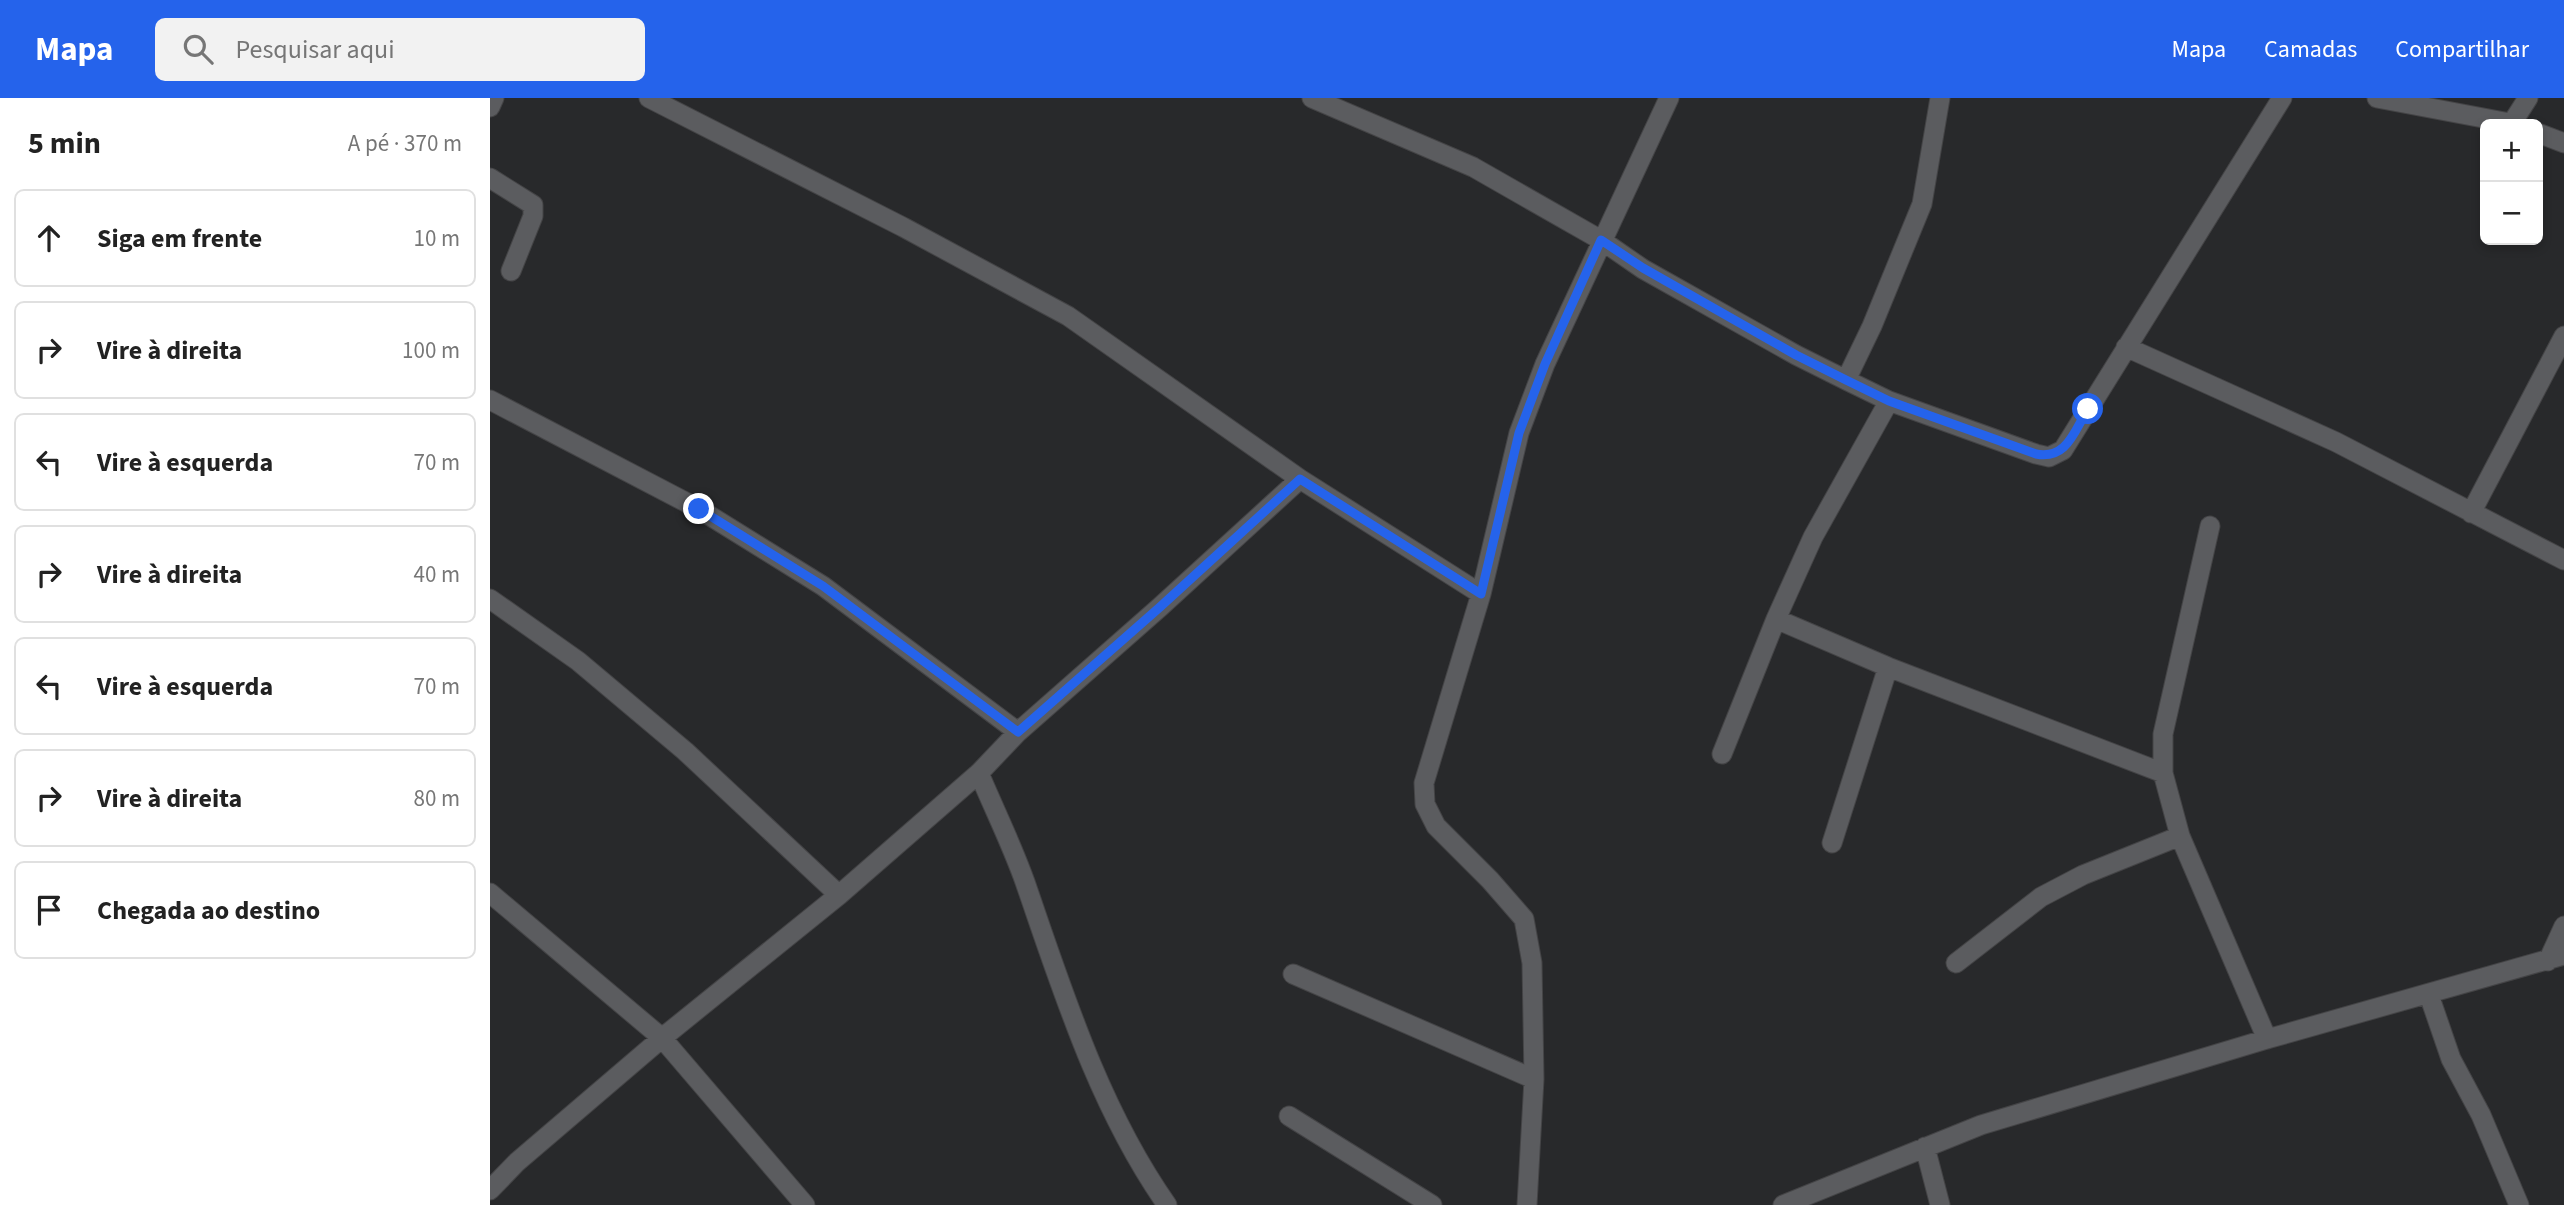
<!DOCTYPE html>
<html lang="pt">
<head>
<meta charset="utf-8">
<style>
  :root { --surface:#fff; --page:#f2f2f2; --text:#222; --muted:#767676; --line:#e0e0e0; --accent:#2563eb }
  body { margin:0; font-family:"Source Sans 3",sans-serif; background:var(--page); color:var(--text) }
  .controls { position:absolute; right:21px; top:21px; display:grid; overflow:hidden; border-radius:10px; box-shadow:0 4px 10px #0003 }
  .controls button { width:63px; height:63px; display:grid; place-items:center; padding:0; border:0; border-bottom:2px solid var(--line); background:var(--surface); color:var(--text); font:35px sans-serif }
  .stop { position:absolute; width:21px; height:21px; margin:-16px; border:5px solid #2563eb; border-radius:50%; background:#fff }
  .stop.end { background:#2563eb; border-color:#fff; box-shadow:0 2px 7px #0008 }
  .list { margin:0; padding:0; list-style:none }
  h2 { display:flex; justify-content:space-between; align-items:center; height:91px; margin:0; padding:0 28px; font-size:30px }
  h2 small { font-size:23px; font-weight:400; color:var(--muted) }
  .list li { display:grid; grid-template-columns:46px 1fr auto; gap:21px; align-items:center; box-sizing:border-box; height:98px; margin:0 14px 14px; padding:0 14px; border:2px solid var(--line); border-radius:10px }
  .list b { display:block; font-size:26px; white-space:nowrap }
  .list em { font-size:23px; font-style:normal; color:var(--muted) }
  .icon { flex:none; width:38px; height:38px; fill:none; stroke:currentColor; stroke-width:2; stroke-linecap:round; stroke-linejoin:round }
  .map { position:relative; flex:none; width:2074px; height:1107px; overflow:hidden }
  header { display:flex; align-items:center; gap:42px; box-sizing:border-box; height:98px; padding:0 35px; background:var(--accent); color:#fff }
  header strong { font-size:33px }
  nav { display:flex; gap:38px; margin-inline-start:auto; font-size:24px }
  .search { width:490px; height:63px; background:var(--page); display:flex; align-items:center; gap:18px; box-sizing:border-box; padding:0 24px; border-radius:10px; color:var(--muted); font-size:26px }
  main { display:flex }
  aside { flex:1; background:var(--surface) }
  .map>svg:first-child { display:block }
  .lines { fill:none; stroke-linecap:round; stroke-linejoin:round }
  .minor-casing { stroke:#444446; stroke-width:21 }
  .minor { stroke:#5b5c5f; stroke-width:19 }
  .route { stroke:#2563eb; stroke-width:9 }
</style>
</head>
<body>
<header>
<strong>Mapa</strong>
<div class="search"><svg class="icon" aria-label="search" viewBox="0 0 24 24"><circle cx="10" cy="10" r="6"/><path d="M15 15l6 6"/></svg>Pesquisar aqui</div>
<nav><a>Mapa</a><a>Camadas</a><a>Compartilhar</a></nav>
</header>
<main>
<aside>
<h2>5 min<small>A pé · 370 m</small></h2>
<ul class="list">
<li><svg class="icon" aria-label="ahead" viewBox="0 0 24 24"><path d="M12 20V5M6 11l6-6 6 6"/></svg><div><b>Siga em frente</b></div><em>10 m</em></li>
<li><svg class="icon" aria-label="right" viewBox="0 0 24 24"><path d="M7 20v-9h11M14 6l5 5-5 5"/></svg><div><b>Vire à direita</b></div><em>100 m</em></li>
<li><svg class="icon" aria-label="left" viewBox="0 0 24 24"><path d="M17 20v-9H6M10 6l-5 5 5 5"/></svg><div><b>Vire à esquerda</b></div><em>70 m</em></li>
<li><svg class="icon" aria-label="right" viewBox="0 0 24 24"><path d="M7 20v-9h11M14 6l5 5-5 5"/></svg><div><b>Vire à direita</b></div><em>40 m</em></li>
<li><svg class="icon" aria-label="left" viewBox="0 0 24 24"><path d="M17 20v-9H6M10 6l-5 5 5 5"/></svg><div><b>Vire à esquerda</b></div><em>70 m</em></li>
<li><svg class="icon" aria-label="right" viewBox="0 0 24 24"><path d="M7 20v-9h11M14 6l5 5-5 5"/></svg><div><b>Vire à direita</b></div><em>80 m</em></li>
<li><svg class="icon" aria-label="arrive" viewBox="0 0 24 24"><path d="M6 21V4h12l-3 4 3 4H6"/></svg><div><b>Chegada ao destino</b></div></li>
</ul>
</aside>
<div class="map">
<svg width="2074" height="1107" viewBox="0 0 2074 1107">
  <rect width="100%" height="100%" fill="#28292b"/>
  <g class="lines">
    <g class="minor-casing">
      <path id="minor" d="M159,0L413,129L578,218L810,381L991,496
        M822,0L983,69L1111,142L1153,171L1306,257L1356,282L1399,303L1546,356L1559,359L1573,352L1792,0
        M1887,0L2025,26
        M0,9L4,0
        M2022,25L2038,0
        M2048,35L2074,45
        M0,80L43,107V118L21,173
        M1636,249L1846,344L2074,462
        M1356,282L1382,228L1432,106L1450,0
        M0,302L209,411L333,488L528,634
        M1981,415L2074,238
        M1720,428L1673,636V675L1690,738L1777,941
        M0,501L88,563L195,653L349,797
        M1286,521L1398,569L1673,675
        M1232,656L1286,521L1323,439L1399,303
        M489,675C504,711 522,747 535,784C573,894 609,1010 677,1107
        M1342,745L1398,569
        M0,795L172,940L315,1107
        M2058,863L2074,828
        M1466,865L1551,799L1593,777L1690,738
        M803,876L1044,981
        M1939,897L1961,961L1991,1017L2029,1107
        M799,1018L942,1107
        M1435,1049L1450,1107
        M0,1092L27,1064L172,940L349,797L489,675L528,634L670,509L810,381
        M1037,1107L1044,981L1042,865L1034,821L1000,782L946,728L935,706L934,685L991,496L1029,335L1055,266L1179,0
        M1293,1107L1491,1027L1777,941L2074,857"/>
    </g>
    <use href="#minor" class="minor"/>
  </g>
  <g class="lines">
    <path class="route" d="M209,411L333,488L528,634L670,509L810,381L991,496L1029,335L1055,266L1111,142L1153,170L1306,257L1356,282L1399,303L1546,356C1577,362 1584,333 1598,311"/>
  </g>
</svg>
<div class="controls">
<button>+</button>
<button>−</button>
</div>
<div class="stop" style="left:1598px;top:311px"></div>
<div class="stop end" style="left:209px;top:411px"></div>
</div>
</main>
</body>
</html>
